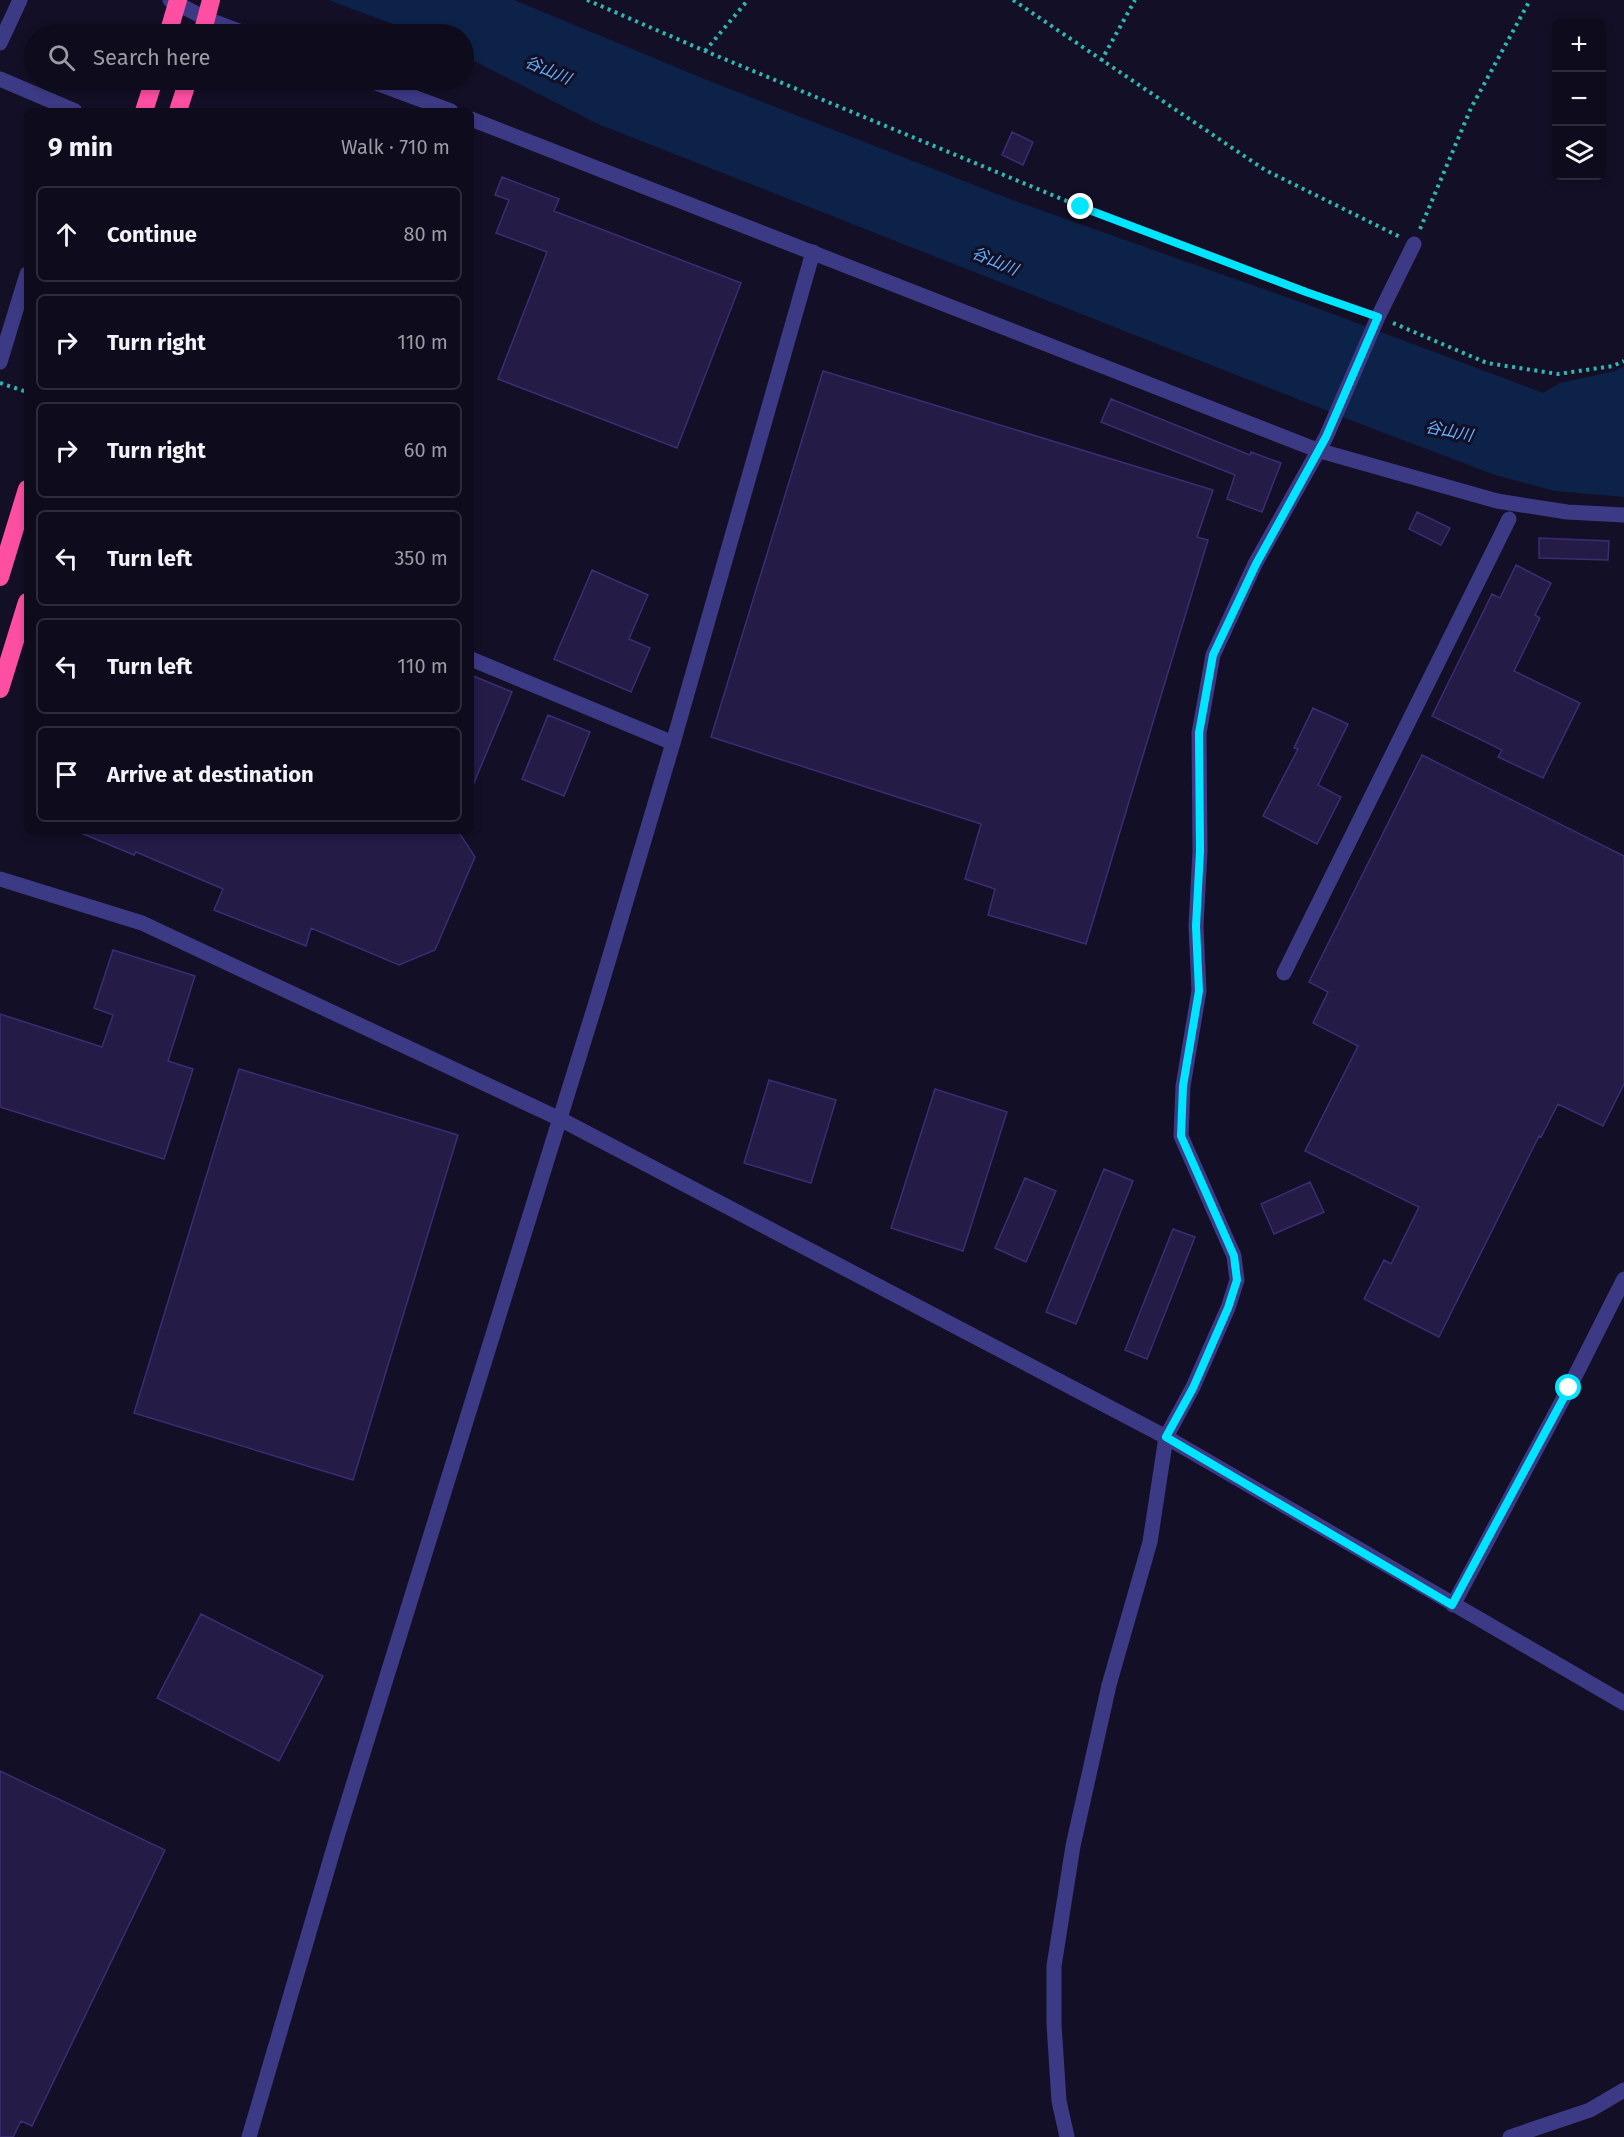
<!DOCTYPE html>
<html lang="en">
<head>
<meta charset="utf-8">
<style>
  :root { --surface:#0e0b1c; --page:#1c1929; --text:#f1f3f6; --muted:#9b9ba3; --line:#2e2b3b }
  body { margin:0; font-family:"Fira Sans","Noto Sans JP",sans-serif; background:var(--page); color:var(--text) }
  .controls { position:absolute; right:18px; top:18px; display:grid; overflow:hidden; border-radius:9px; box-shadow:0 3px 9px #0003 }
  .controls button { width:54px; height:54px; display:grid; place-items:center; padding:0; border:0; border-bottom:2px solid var(--line); background:var(--surface); color:var(--text); font:30px sans-serif }
  .stop { position:absolute; width:18px; height:18px; margin:-14px; border:4px solid #00e5ff; border-radius:50%; background:#fff }
  .stop.end { background:#00e5ff; border-color:#fff; box-shadow:0 2px 6px #0008 }
  .list { margin:0; padding:0; list-style:none }
  h2 { display:flex; justify-content:space-between; align-items:center; height:78px; margin:0; padding:0 24px; font-size:26px }
  h2 small { font-size:20px; font-weight:400; color:var(--muted) }
  .list li { display:grid; grid-template-columns:39px 1fr auto; gap:18px; align-items:center; box-sizing:border-box; height:96px; margin:0 12px 12px; padding:0 12px; border:2px solid var(--line); border-radius:9px }
  .list b { display:block; font-size:22px; white-space:nowrap }
  .list em { font-size:20px; font-style:normal; color:var(--muted) }
  .icon { flex:none; width:33px; height:33px; fill:none; stroke:currentColor; stroke-width:2; stroke-linecap:round; stroke-linejoin:round }
  .map { position:relative; flex:none; width:1624px; height:2137px; overflow:hidden }
  .search { position:absolute; background:var(--surface); box-shadow:0 3px 9px #0003; left:24px; top:24px; width:450px; height:66px; display:flex; align-items:center; gap:15px; box-sizing:border-box; padding:0 21px; border-radius:33px; color:var(--muted); font-size:22px }
  .panel { position:absolute; background:var(--surface); box-shadow:0 3px 9px #0003; left:24px; top:108px; width:450px; height:726px; border-radius:9px }
  .map>svg:first-child { display:block }
  .water { fill:#0c2248 }
  .building { fill:#241b47; stroke:#3b2d73; stroke-width:1.5 }
  .lines { fill:none; stroke-linecap:round; stroke-linejoin:round }
  .path { stroke:#2fb8b0; stroke-width:4; stroke-dasharray:3 4.5; stroke-linecap:butt }
  .minor { stroke:#3d3a85; stroke-width:15 }
  .highway { stroke:#ff4fa3; stroke-width:18 }
  .route { stroke:#00e5ff; stroke-width:8 }
  .labels { text-anchor:middle; dominant-baseline:central; stroke-width:6; stroke-linejoin:round; paint-order:stroke }
  .water-label { font-size:16px; font-style:italic; fill:#62b6ff; stroke:#130f26 }
</style>
</head>
<body>
<div class="map">
<svg width="1624" height="2137" viewBox="0 0 1624 2137">
  <rect width="100%" height="100%" fill="#130f26"/>
  <path class="water" d="M328,0H514L712,82L1015,201L1317,308L1543,393L1560,383L1615,371L1624,366V497L1555,491L1495,475L1366,426L598,124L464,56V34H420Z"/>
  <path class="building" d="M1012,132L1033,142L1023,165L1002,155Z
    M502,177L559,199L554,211L741,283L677,448L498,379L547,252L496,233L509,200L495,195Z
    M823,371L1213,490L1197,537L1208,540L1086,944L988,915L995,889L965,879L981,824L711,737Z
    M1111,399L1250,455L1251,452L1281,463L1262,512L1227,499L1235,475L1101,422Z
    M1417,512L1450,528L1441,545L1409,529Z
    M1539,538L1609,541L1608,560L1539,558Z
    M1516,565L1551,583L1535,615L1540,618L1514,671L1580,703L1543,778L1498,757L1502,750L1432,716L1492,594L1500,598Z
    M592,570L648,595L629,639L650,648L631,692L554,659Z
    M471,675L512,692L471,790Z
    M1313,708L1348,724L1318,785L1341,797L1317,844L1263,816L1298,749L1294,748Z
    M548,715L590,732L564,796L522,779Z
    M1422,755L1624,856V1084L1603,1126L1558,1104L1541,1137L1539,1136L1439,1337L1364,1299L1384,1260L1391,1264L1419,1207L1305,1151L1358,1046L1313,1023L1328,992L1309,982Z
    M76,831H458L475,857L435,950L399,965L311,928L306,946L214,910L223,889L136,852L134,855Z
    M113,950L195,976L168,1061L193,1069L164,1159L0,1107V1014L102,1047L113,1015L94,1008Z
    M239,1069L458,1135L353,1480L134,1413Z
    M769,1080L836,1100L811,1183L744,1163Z
    M935,1089L1007,1112L963,1251L891,1228Z
    M1104,1169L1133,1181L1076,1324L1046,1312Z
    M1025,1178L1056,1191L1026,1262L995,1248Z
    M1310,1182L1324,1212L1274,1234L1261,1204Z
    M1173,1229L1195,1237L1147,1359L1125,1350Z
    M201,1614L323,1676L279,1761L157,1698Z
    M0,1771L165,1850L32,2126L21,2121L13,2137H0Z"/>
  <g class="lines">
    <path class="path" d="M587,0L705,51L1081,207L1363,311
      M1013,0L1265,170L1400,237
      M705,51L748,0
      M1101,61L1135,0
      M1420,229L1471,108L1530,0
      M1393,323L1487,363L1558,374L1613,366L1624,361
      M0,383L27,392"/>
    <path class="minor" d="M170,0L207,19L247,34
      M0,43L20,0
      M0,79L75,111
      M368,80L451,111
      M471,119L1317,450L1497,501L1567,512L1624,515
      M0,362L27,274
      M471,659L673,743
      M0,879L142,923L560,1119L1166,1437L1624,1703
      M1284,973L1509,519
      M1453,1605L1569,1388L1624,1279
      M249,2137L337,1837L597,999L673,743L813,252
      M1067,2137L1059,2101L1054,2024V1966L1073,1846L1109,1685L1150,1542L1166,1437L1193,1387L1228,1308L1237,1280L1234,1256L1181,1136L1183,1086L1199,991L1196,926L1200,851L1199,733L1213,655L1255,564L1326,437L1378,317L1414,244
      M1510,2137L1590,2110L1624,2090"/>
    <path class="highway" d="M168,34L178,0
      M202,34L211,0
      M144,111L154,80
      M178,111L188,80
      M0,577L27,489
      M0,689L27,602"/>
  </g>
  <g class="lines">
    <path class="route" d="M1081,207L1306,292L1378,317L1326,437L1256,564L1213,655L1199,733L1200,851L1196,926L1199,991L1183,1086L1181,1136L1234,1256L1237,1280L1228,1308L1193,1388L1166,1437L1452,1605L1569,1388"/>
  </g>
  <g class="labels">
    <g class="water-label">
      <text transform="translate(548 70) rotate(23)">谷山川</text>
      <text transform="translate(995 261) rotate(23)">谷山川</text>
      <text transform="translate(1449 431) rotate(11)">谷山川</text>
    </g>
  </g>
</svg>
<div class="controls">
<button>+</button>
<button>−</button>
<button><svg class="icon" aria-label="layers" viewBox="0 0 24 24"><path d="M12 4l9 5-9 5-9-5zM3 14l9 5 9-5"/></svg></button>
</div>
<div class="stop" style="left:1569px;top:1388px"></div>
<div class="stop end" style="left:1081px;top:207px"></div>
<div class="search"><svg class="icon" aria-label="search" viewBox="0 0 24 24"><circle cx="10" cy="10" r="6"/><path d="M15 15l6 6"/></svg>Search here</div>
<section class="panel">
<h2>9 min<small>Walk · 710 m</small></h2>
<ul class="list">
<li><svg class="icon" aria-label="ahead" viewBox="0 0 24 24"><path d="M12 20V5M6 11l6-6 6 6"/></svg><div><b>Continue</b></div><em>80 m</em></li>
<li><svg class="icon" aria-label="right" viewBox="0 0 24 24"><path d="M7 20v-9h11M14 6l5 5-5 5"/></svg><div><b>Turn right</b></div><em>110 m</em></li>
<li><svg class="icon" aria-label="right" viewBox="0 0 24 24"><path d="M7 20v-9h11M14 6l5 5-5 5"/></svg><div><b>Turn right</b></div><em>60 m</em></li>
<li><svg class="icon" aria-label="left" viewBox="0 0 24 24"><path d="M17 20v-9H6M10 6l-5 5 5 5"/></svg><div><b>Turn left</b></div><em>350 m</em></li>
<li><svg class="icon" aria-label="left" viewBox="0 0 24 24"><path d="M17 20v-9H6M10 6l-5 5 5 5"/></svg><div><b>Turn left</b></div><em>110 m</em></li>
<li><svg class="icon" aria-label="arrive" viewBox="0 0 24 24"><path d="M6 21V4h12l-3 4 3 4H6"/></svg><div><b>Arrive at destination</b></div></li>
</ul>
</section>
</div>
</body>
</html>
